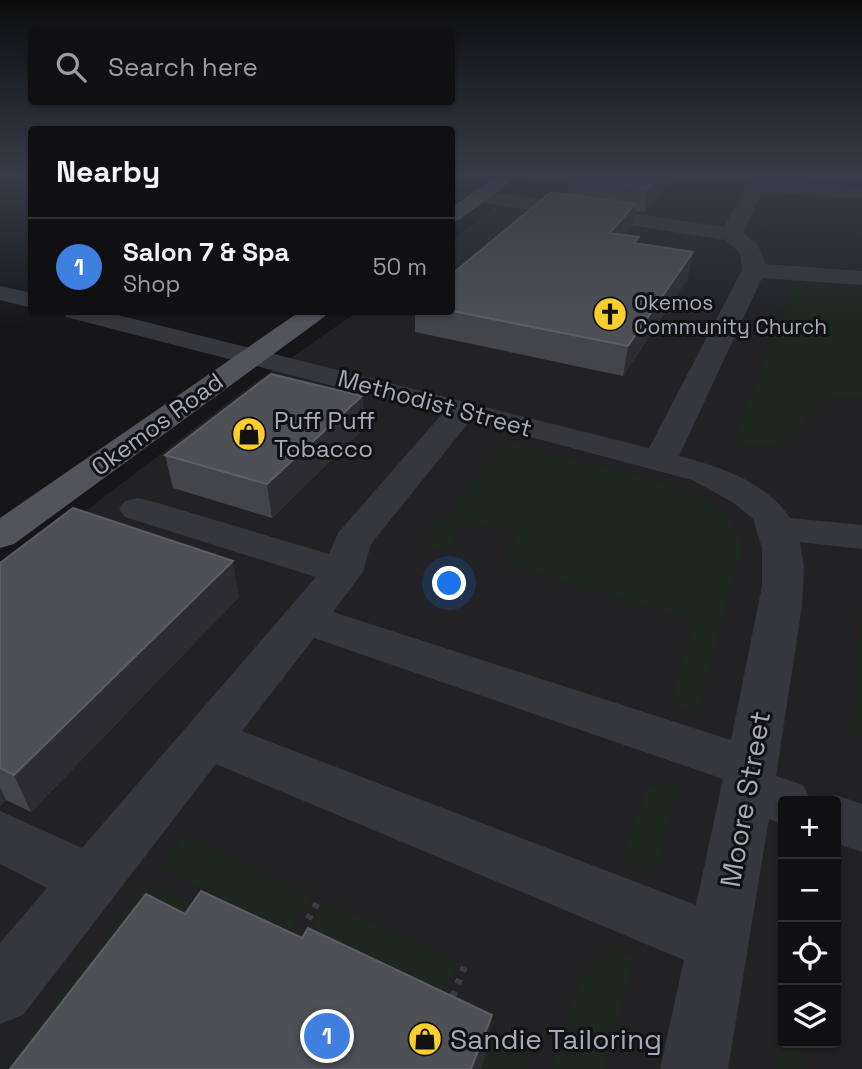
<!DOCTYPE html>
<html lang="en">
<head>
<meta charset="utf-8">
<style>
  :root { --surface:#101012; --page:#19191b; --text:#f1f3f6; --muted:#9c9d9f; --line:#303032; --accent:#db2777 }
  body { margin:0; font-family:"Space Grotesk",sans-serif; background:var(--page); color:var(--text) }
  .controls { position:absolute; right:21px; bottom:21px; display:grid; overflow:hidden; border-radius:7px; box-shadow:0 2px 5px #0004 }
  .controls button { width:63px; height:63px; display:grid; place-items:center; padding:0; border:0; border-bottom:2px solid var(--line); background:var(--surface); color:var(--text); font:35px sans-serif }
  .you { position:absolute; left:450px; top:584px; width:24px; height:24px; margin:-18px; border:5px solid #fff; border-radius:50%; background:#1a73e8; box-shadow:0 0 0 10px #1a73e833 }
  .badge { display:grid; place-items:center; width:46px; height:46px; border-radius:50%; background:var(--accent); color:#fff; font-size:23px; font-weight:700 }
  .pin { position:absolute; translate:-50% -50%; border:4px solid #fff; box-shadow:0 2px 7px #0006 }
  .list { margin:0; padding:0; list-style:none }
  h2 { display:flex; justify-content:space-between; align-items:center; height:91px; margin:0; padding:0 28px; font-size:30px }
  h2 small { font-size:23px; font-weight:400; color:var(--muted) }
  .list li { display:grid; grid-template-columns:46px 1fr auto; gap:21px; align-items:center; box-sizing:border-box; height:98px; padding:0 28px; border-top:2px solid var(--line) }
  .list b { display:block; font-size:26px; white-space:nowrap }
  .list p { margin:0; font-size:23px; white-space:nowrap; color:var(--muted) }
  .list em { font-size:23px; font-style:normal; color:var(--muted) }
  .icon { flex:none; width:38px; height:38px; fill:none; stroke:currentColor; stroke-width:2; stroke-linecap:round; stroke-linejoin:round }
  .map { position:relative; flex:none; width:862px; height:1069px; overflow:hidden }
  .search { position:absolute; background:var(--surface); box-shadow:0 2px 5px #0004; left:28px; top:28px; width:427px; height:77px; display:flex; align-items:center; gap:18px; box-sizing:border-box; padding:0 24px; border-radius:7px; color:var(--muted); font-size:26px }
  .panel { position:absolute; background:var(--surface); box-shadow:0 2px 5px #0004; left:28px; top:126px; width:427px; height:189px; border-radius:7px }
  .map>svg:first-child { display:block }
  .built { fill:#222225; fill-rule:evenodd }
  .green { fill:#1d261f }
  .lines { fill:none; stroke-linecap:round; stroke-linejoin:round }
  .path { stroke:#3c3d44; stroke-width:7; stroke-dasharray:5 8; stroke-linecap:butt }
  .minor { fill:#36373d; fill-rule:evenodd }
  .major { fill:#52535c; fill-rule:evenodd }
  .wall { fill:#44454a }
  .shaded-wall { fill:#2d2d31 }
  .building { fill:#4f5056; stroke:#5d5e65; stroke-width:2 }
  .labels { text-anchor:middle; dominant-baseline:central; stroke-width:6; stroke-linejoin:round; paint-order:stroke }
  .far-poi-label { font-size:21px; fill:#a7aab8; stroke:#111113; text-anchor:start }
  .street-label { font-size:24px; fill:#a7aab8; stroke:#111113 }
  .poi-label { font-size:24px; fill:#a7aab8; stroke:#111113; text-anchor:start }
  .near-street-label { font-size:28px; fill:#a7aab8; stroke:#111113 }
  .near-poi-label { font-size:28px; fill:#a7aab8; stroke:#111113; text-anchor:start }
</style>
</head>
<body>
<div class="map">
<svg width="862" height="1069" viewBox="0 0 862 1069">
  <rect width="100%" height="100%" fill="#161618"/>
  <path class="built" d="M538,175H862V1069H0V576L246,389L357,312H452V240ZM783,801H836V1043H783Z"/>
  <path class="green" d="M795,281L862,292V396C843,396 818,397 807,415C802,421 798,432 792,437C776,450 750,445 733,442Z
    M507,441L681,488L701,497L719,508L732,523L740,539V555L697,712L670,704L695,620L501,562L519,534L467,520L443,552L423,546Z
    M862,607V731L853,729Z
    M660,782L677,787L655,875C643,870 629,866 624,853L646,790Z
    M185,836L312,895L289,930L164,870L162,865Z
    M150,886H156L198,906L57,1069H6L143,888Z
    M328,902L458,962L443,991L313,927Z
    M614,949L634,958L604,1069H551C565,1028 572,971 614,949Z
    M783,1009V1043H805L802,1069H775Z
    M455,1021L531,1060L528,1069H481L488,1048Z"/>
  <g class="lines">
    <path class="path" d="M308,919L320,898
      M453,996L466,963
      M507,1035L535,1050"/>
    <path class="minor" d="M755,180L862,187V199L762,192L743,233L757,244L766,264L862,271V285L762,278L679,456C720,467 764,480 790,518L862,525V549L800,542L804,567L802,606L776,776L803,785L811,801H783V824L769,819L728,1069H660L684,960L216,764L23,1015L0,1024V943L47,888L0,864V811L82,848L316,577L125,517L119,509L125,501L138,498L151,501L329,554L338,533L442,414L66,317L62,312H106L649,448L742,270L740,253L725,240L480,202L470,196L480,190L724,227L746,186ZM470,421L692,480L734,503L753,519L762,548V586L731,740L333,612L363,572L371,544ZM314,638L723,779L696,905L242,731Z
      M0,286L32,293V308L0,300Z
      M836,795L862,804V852L836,843V801H819Z"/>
    <path class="major" d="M498,175H519L459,220L452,222V207Z
      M299,312H328L324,317L14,544L0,548V518Z"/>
  </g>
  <path class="wall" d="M572,175H669L667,185L645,212L634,211L632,228L626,235L688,278L623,376L415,332V312H452L567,195L568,178Z
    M362,396L364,428L272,518L173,488L165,455Z
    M0,563L239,597L31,812L6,800L0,806Z"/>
  <path class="shaded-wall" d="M660,175H669L667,185L645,212L648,189Z
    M635,204L632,228L607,258L610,233Z
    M693,252L688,278L623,376L628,346Z
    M362,396L364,428L272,518L267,484Z
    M233,561L239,597L31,812L14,775Z
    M0,787L6,800L0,806Z
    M492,1015L488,1048L481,1069H471Z"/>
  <path class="building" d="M572,175H660L648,189L568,178Z
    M551,192L635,204L610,233L639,237L634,243L693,252L628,346L452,311V274Z
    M271,374L362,396L267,484L165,455Z
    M73,508L233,561L14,775L0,768V563Z
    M201,891L302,938L308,928L492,1015L471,1069H10L146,894L185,914Z"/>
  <linearGradient id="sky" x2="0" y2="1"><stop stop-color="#0c0c0d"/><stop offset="0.54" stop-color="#363c48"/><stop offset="1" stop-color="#363c48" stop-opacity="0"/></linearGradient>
  <rect width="862" height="325" fill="url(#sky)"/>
  <defs>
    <g id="church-disc" transform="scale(1.75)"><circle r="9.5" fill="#f9ce2d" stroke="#111113"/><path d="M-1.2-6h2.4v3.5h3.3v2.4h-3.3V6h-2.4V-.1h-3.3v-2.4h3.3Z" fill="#111"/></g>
    <g id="shop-disc" transform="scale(1.75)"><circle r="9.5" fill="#f9ce2d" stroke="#111113"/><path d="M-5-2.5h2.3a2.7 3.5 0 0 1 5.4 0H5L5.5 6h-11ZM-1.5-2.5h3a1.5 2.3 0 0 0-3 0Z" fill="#111"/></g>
  </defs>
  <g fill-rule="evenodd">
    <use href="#church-disc" x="610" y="314"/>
    <use href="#shop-disc" x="249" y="434"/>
    <use href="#shop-disc" x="425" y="1039"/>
  </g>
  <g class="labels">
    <g class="far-poi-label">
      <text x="634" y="302">Okemos<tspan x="634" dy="24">Community Church</tspan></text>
    </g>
    <g class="street-label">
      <text transform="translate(435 403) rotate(15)">Methodist Street</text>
      <text transform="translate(157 424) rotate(-36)">Okemos Road</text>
    </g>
    <g class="poi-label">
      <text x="274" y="420">Puff Puff<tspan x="274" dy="28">Tobacco</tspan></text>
    </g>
    <g class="near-street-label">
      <text transform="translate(745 799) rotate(-80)">Moore Street</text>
    </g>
    <g class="near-poi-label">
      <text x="450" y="1039">Sandie Tailoring</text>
    </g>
  </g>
</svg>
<div class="controls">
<button>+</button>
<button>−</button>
<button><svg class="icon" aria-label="locate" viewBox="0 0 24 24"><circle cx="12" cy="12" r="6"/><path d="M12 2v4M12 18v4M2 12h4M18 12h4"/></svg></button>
<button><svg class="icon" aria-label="layers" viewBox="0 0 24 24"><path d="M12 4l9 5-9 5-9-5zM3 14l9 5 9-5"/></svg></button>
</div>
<div class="you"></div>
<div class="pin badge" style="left:327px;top:1036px;background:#3f7fe0">1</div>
<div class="search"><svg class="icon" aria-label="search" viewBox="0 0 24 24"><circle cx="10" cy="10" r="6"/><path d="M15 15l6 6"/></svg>Search here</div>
<section class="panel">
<h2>Nearby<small></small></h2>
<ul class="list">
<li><span class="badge" style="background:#3f7fe0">1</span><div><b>Salon 7 &amp; Spa</b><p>Shop</p></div><em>50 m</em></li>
</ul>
</section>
</div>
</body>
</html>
